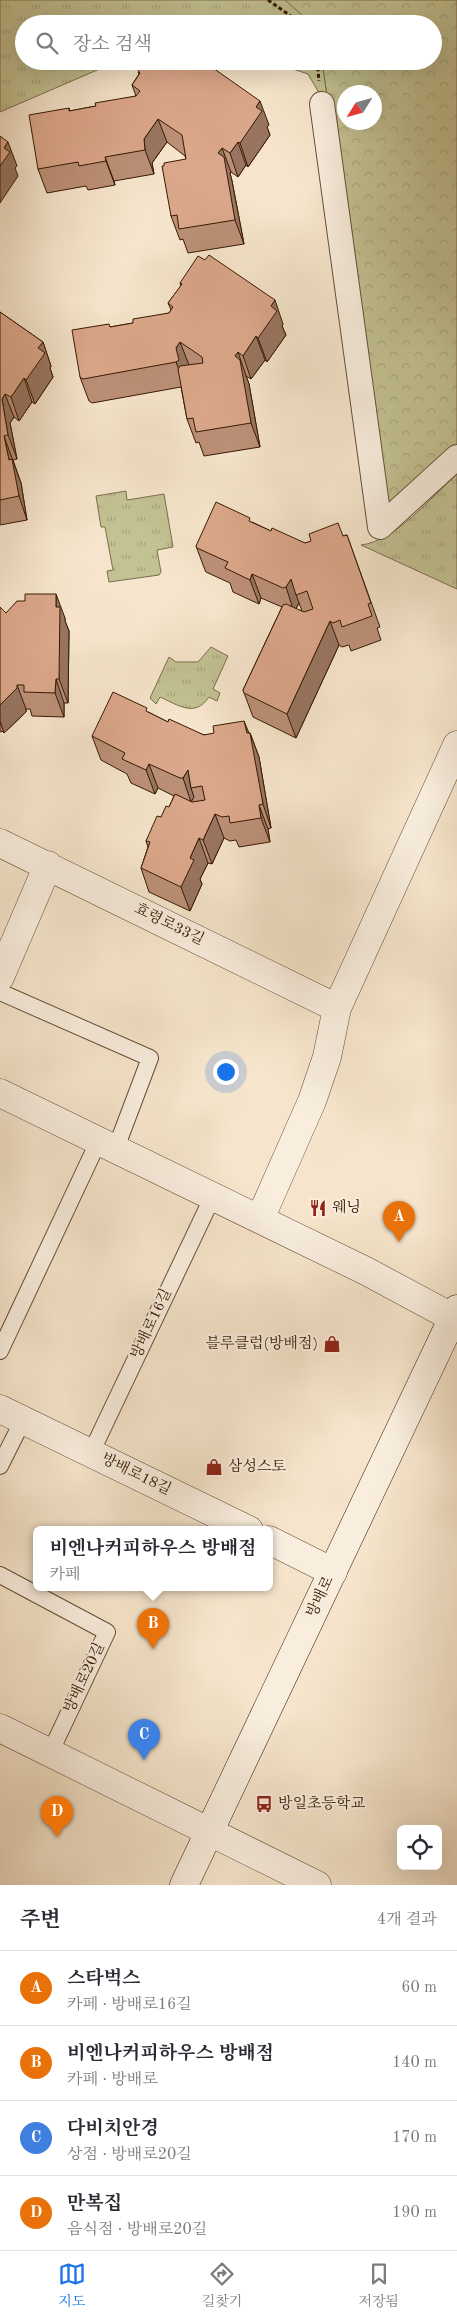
<!DOCTYPE html>
<html lang="ko">
<head>
<meta charset="utf-8">
<style>
  :root { --surface:#fff; --page:#f7f7f7; --text:#2b2b33; --muted:#7c7c81; --line:#e1e1e2; --accent:#1a73e8 }
  body { margin:0; font-family:"Old Standard TT","Noto Serif KR",serif; background:var(--page); color:var(--text) }
  .controls { position:absolute; right:15px; bottom:15px; display:grid; overflow:hidden; border-radius:8px; box-shadow:0 5px 20px #0002 }
  .controls button { width:45px; height:45px; display:grid; place-items:center; padding:0; border:0; border-bottom:1px solid var(--line); background:var(--surface); color:var(--text); font:25px sans-serif }
  .compass { position:absolute; left:337px; top:85px; width:45px; height:45px; border-radius:50%; background:var(--surface); box-shadow:0 5px 20px #0002; rotate:233deg }
  .you { position:absolute; left:225px; top:1071px; width:18px; height:18px; margin:-12px; border:4px solid #fff; border-radius:50%; background:#1a73e8; box-shadow:0 0 0 8px #1a73e833 }
  .badge { display:grid; place-items:center; width:32px; height:32px; border-radius:50%; background:var(--accent); color:#fff; font-size:16px; font-weight:700 }
  .pin { position:absolute; translate:-50% -41px; filter:drop-shadow(0 1px 2px #0008) }
  .pin::after { content:''; position:absolute; top:26px; width:18px; height:15px; background:inherit; clip-path:polygon(0 0,100% 0,50% 100%) }
  .popup { position:absolute; left:33px; top:1526px; width:240px; height:65px; box-sizing:border-box; display:grid; place-content:center; border-radius:8px; background:var(--surface); filter:drop-shadow(0 1px 4px #0005); font-size:16px; white-space:nowrap; color:var(--muted) }
  .popup b { font-size:19px; color:var(--text) }
  .popup::after { content:''; position:absolute; left:50%; top:100%; margin-left:-10px; border:10px solid transparent; border-top-color:var(--surface) }
  .list { margin:0; padding:0; list-style:none }
  h2 { display:flex; justify-content:space-between; align-items:center; height:65px; margin:0; padding:0 20px; font-size:21px }
  h2 small { font-size:16px; font-weight:400; color:var(--muted) }
  .list li { display:grid; grid-template-columns:32px 1fr auto; gap:15px; align-items:center; box-sizing:border-box; height:75px; padding:0 20px; border-top:1px solid var(--line) }
  .list b { display:block; font-size:19px; white-space:nowrap }
  .list p { margin:0; font-size:16px; white-space:nowrap; color:var(--muted) }
  .list em { font-size:16px; font-style:normal; color:var(--muted) }
  .icon { flex:none; width:28px; height:28px; fill:none; stroke:currentColor; stroke-width:2; stroke-linecap:round; stroke-linejoin:round }
  .map { position:relative; flex:none; width:457px; height:1885px; overflow:hidden }
  .search { position:absolute; background:var(--surface); box-shadow:0 5px 20px #0002; left:15px; right:15px; top:15px; height:55px; display:flex; align-items:center; gap:12px; box-sizing:border-box; padding:0 18px; border-radius:28px; color:var(--muted); font-size:19px }
  .sheet { height:365px; background:var(--surface) }
  nav { display:flex; justify-content:space-around; align-items:center; box-sizing:border-box; height:70px; border-top:1px solid var(--line); background:var(--surface); font-size:14px; color:var(--muted) }
  nav a { display:grid; justify-items:center; gap:2px }
  nav .on { color:var(--accent) }
  .map>svg:first-child { display:block }
  .forest { fill:url(#forest-crowns); stroke:#7c6e4b; fill-rule:evenodd }
  .park { fill:url(#park-tufts); stroke:#7c6e4b }
  .lines { fill:none; stroke-linecap:round; stroke-linejoin:round }
  .service-casing { stroke:#664d35; stroke-width:18 }
  .pedestrian-casing { stroke:#664d35; stroke-width:26 }
  .minor-casing { stroke:#664d35; stroke-width:29 }
  .secondary-casing { stroke:#361a03; stroke-width:29 }
  .path { stroke:#361a03; stroke-width:3; stroke-dasharray:4 2.5; stroke-linecap:butt }
  .service { stroke:#f9eede; stroke-width:16 }
  .pedestrian { stroke:#f9eede; stroke-width:24 }
  .minor { stroke:#f9eede; stroke-width:28 }
  .secondary { stroke:#f9eede; stroke-width:28 }
  .wall { fill:#bc9077; stroke:#361a03; fill-rule:evenodd }
  .shaded-wall { fill:#997561; stroke:#361a03 }
  .building { fill:#dba78a; stroke:#361a03 }
  .labels { text-anchor:middle; dominant-baseline:central; stroke-width:4; stroke-linejoin:round; paint-order:stroke }
  .street-label { font-size:15px; fill:#361a03; stroke:#f9eede }
  .poi-label { font-size:15px; fill:#361a03; stroke:#f9eede; text-anchor:start }
</style>
</head>
<body>
<div class="map">
<svg width="457" height="1885" viewBox="0 0 457 1885">
  <defs>
    <pattern id="forest-crowns" width="20" height="18" patternUnits="userSpaceOnUse" patternTransform="scale(1.25)"><rect width="20" height="18" fill="#c3c293"/><path d="M2 6a3 3 0 1 1 6 0M12 15a3 3 0 1 1 6 0" fill="none" stroke="#a8a67d"/></pattern>
    <pattern id="park-tufts" width="24" height="20" patternUnits="userSpaceOnUse" patternTransform="scale(1.25)"><rect width="24" height="20" fill="#c3c293"/><path d="M3 7l-1-3M5 7V3M7 7l1-3M15 17l-1-3M17 17v-4M19 17l1-3" fill="none" stroke="#a8a67d"/></pattern>
  </defs>
  <rect width="100%" height="100%" fill="#f6e5cc"/>
  <filter id="stains"><feTurbulence type="fractalNoise" baseFrequency=".004" numOctaves="4"/><feColorMatrix values="0 0 0 0 .2 0 0 0 0 .09 0 0 0 0 .02 0 0 0 .5 -.17"/></filter>
  <radialGradient id="worn" r=".72"><stop offset=".6" stop-color="#630" stop-opacity="0"/><stop offset="1" stop-color="#630" stop-opacity=".3"/></radialGradient>
  <path class="forest" d="M0,0H457V451L386,511L322,61H433V24H24V61L0,111ZM344,92H374V122H344Z"/>
  <path class="park" d="M0,0H285L312,24H24V61H118L0,112Z
    M269,61H322L329,110L308,74Z
    M457,474V589L361,545C396,541 431,497 457,474Z
    M126,491L127,500L164,494L173,547L157,550L161,572L159,575L109,582L107,571L113,570L105,527H101L96,496Z
    M211,647L228,656L213,689L220,693L217,701L209,697C195,718 178,705 160,697L156,704L150,698L169,657L176,662H198Z"/>
  <g class="lines">
    <g class="service-casing">
      <path id="service" d="M0,992L150,1058L116,1148
        M0,1351L99,1140
        M91,1453L213,1196
        M0,1466L23,1420
        M0,1575L107,1632L50,1753"/>
    </g>
    <g class="pedestrian-casing">
      <path id="pedestrian" d="M322,104L380,527L457,457"/>
    </g>
    <g class="minor-casing">
      <path id="minor" d="M0,843L337,1008
        M0,977L48,865
        M0,1093L366,1271L457,1320
        M260,1219L312,1101L327,1057L337,1008L457,745
        M0,1409L249,1530
        M269,1540L333,1572
        M0,1728L317,1885"/>
    </g>
    <g class="secondary-casing">
      <path id="secondary" d="M184,1885L457,1309"/>
    </g>
    <path class="path" d="M268,0L302,24
      M317,61L319,81"/>
    <use href="#service" class="service"/>
    <use href="#pedestrian" class="pedestrian"/>
    <use href="#minor" class="minor"/>
    <use href="#secondary" class="secondary"/>
  </g>
  <path class="wall" d="M138,72L269,125L267,127L270,135L248,167L246,165L238,177L231,172L230,173L232,181L244,244L188,253L183,239L180,240L171,216L186,159L185,156L167,142L152,163L154,174L114,181L115,185L88,190L86,186L47,193L38,169L69,108L70,111L96,106L136,96L132,85L139,74Z
    M180,283L283,324L282,326L286,335L267,362L265,360L251,379L246,376L249,384L260,447L204,456L199,442L196,443L187,419L181,387L92,403L89,401L80,377L110,327L133,323L169,313L171,310L168,303L181,286Z
    M0,312L43,342L51,366L50,368L53,377L35,404L32,402L19,421L14,417L10,423L17,459L13,460L21,483L27,520L0,525Z
    M252,522L271,531L305,543L347,535L380,627L377,628L381,640L351,651L349,645L342,647L339,645L296,738L253,717L243,690L282,607L261,598L259,604L233,592L230,583L206,572L205,570L196,546ZM299,603L302,611L296,609Z
    M0,607L6,613L65,618V621L69,631L68,703H64V717L32,716L30,709H26V712L4,733L2,731L0,732Z
    M148,712L168,722L204,735L250,733L259,757L271,828L268,829L270,842L239,847L236,840L230,841L224,838L212,864L208,863L200,879L202,884L190,911L149,892L141,868L148,847L146,841L161,817L169,807L174,796L158,788L155,794L131,783L127,774L101,760L92,736Z"/>
  <path class="shaded-wall" d="M260,101L269,125L267,127L270,135L248,167L240,143L256,107Z
    M158,119L167,142L152,163L154,174L145,150L144,139Z
    M8,142L17,166L15,168L18,176L0,203V166L4,148Z
    M238,142L246,165L238,177L230,153Z
    M222,148L231,172L230,173L232,181L244,244L235,220L218,153Z
    M105,157L114,181L115,185L106,161Z
    M275,300L283,324L282,326L286,335L267,362L258,338L271,306Z
    M256,336L265,360L251,379L243,356Z
    M43,342L51,366L50,368L53,377L35,404L26,380L38,348Z
    M180,342L189,365L185,386L176,362V348Z
    M238,352L249,384L260,447L251,423L235,356Z
    M24,378L32,402L19,421L11,397Z
    M5,394L14,417L10,423L17,459L8,435L2,399Z
    M4,436L21,483L27,520L19,496L9,460Z
    M252,574L261,598L259,604L250,580Z
    M291,579L299,603L294,612L286,587Z
    M56,594L65,618V621L69,631L68,703L59,679L56,607Z
    M330,621L339,645L296,738L287,714Z
    M56,679L64,703V717L55,693Z
    M17,685L26,709V712L4,733L0,721V705Z
    M244,721L252,740L250,733L259,757L271,828L263,804Z
    M149,764L158,788L155,794L146,770Z
    M188,770L191,788L194,797L191,802L183,778Z
    M259,805L268,829L270,842L261,818Z
    M215,814L224,838L212,864L203,840Z
    M199,838L208,863L200,879L202,884L190,911L181,887L190,858Z"/>
  <path class="building" d="M146,61H203L260,101L256,107L262,111L240,143L238,142L230,153L222,148L218,153L224,157L235,220L179,229L177,215L171,216L162,166H164V163L186,159L182,135L158,119L144,139L145,150L105,157L106,161L79,166L78,162L38,169L29,115L69,108V111L96,106L95,103L136,96L140,91L132,85L140,73L138,72Z
    M0,136L8,142L4,148L10,152L0,166Z
    M209,255L275,300L271,306L277,311L258,338L256,336L243,356L238,352L235,356L240,360L251,423L196,432L193,418L187,419L178,369L180,366L203,363L202,357L180,342L176,348L179,360L176,362L83,379L80,377L72,330L109,324L110,327L133,323V319L169,313L173,307L168,303L182,284L180,283L198,256L205,260Z
    M0,312L43,342L38,348L45,353L26,380L24,378L11,397L5,394L2,399L8,435L4,436L9,460L12,459L19,496L0,500Z
    M216,502L250,518L249,521L271,531L272,528L305,543L311,541L309,534L338,523L343,536L347,535L371,603L368,604L372,616L342,627L340,620L333,623L330,621L287,714L244,693L243,690L283,605L286,604L304,612L313,609L307,591L296,595L291,579L286,587L283,588L252,574L250,580L225,568L228,562L197,548L196,546Z
    M25,594H56V607H60L59,679H56L55,693L24,692V685H17V688L0,705V607L6,613L17,601H25Z
    M113,692L147,708L146,711L168,722L169,719L204,735L214,733L213,726L244,721L247,733H250L263,804L259,805L261,818L230,823L229,816L222,817L215,814L203,840L199,838L190,858L194,860L181,887L141,868L150,842L146,841L157,816L161,817L166,806L169,807L175,794L192,802L205,800L202,786L191,788L188,770L183,778H180L149,764L146,770L122,759L125,753L92,736Z"/>
  <defs>
    <g id="restaurant-bare" transform="scale(1.35)"><path d="M-5-6h1v4h1v-4h1v4h1v-4h1v5L-1.5 .5V6h-2V.5L-5-1ZM5-6V6H3V1.5H1.5Q1.5-4 5-6Z" fill="#8f2418" stroke="#f9eede" stroke-width="2.5" paint-order="stroke"/></g>
    <g id="shop-bare" transform="scale(1.35)"><path d="M-5-2.5h2.3a2.7 3.5 0 0 1 5.4 0H5L5.5 6h-11ZM-1.5-2.5h3a1.5 2.3 0 0 0-3 0Z" fill="#8f2418" stroke="#f9eede" stroke-width="2.5" paint-order="stroke"/></g>
    <g id="bus-bare" transform="scale(1.35)"><path d="M-5-6H5V4H4V6H2V4H-2V6H-4V4H-5ZM-3.5-4V0h7V-4ZM-3.5 1.2v1.5H-2V1.2ZM2 1.2v1.5H3.5V1.2Z" fill="#8f2418" stroke="#f9eede" stroke-width="2.5" paint-order="stroke"/></g>
  </defs>
  <g fill-rule="evenodd">
    <use href="#restaurant-bare" x="318" y="1208"/>
    <use href="#shop-bare" x="332" y="1344"/>
    <use href="#shop-bare" x="214" y="1467"/>
    <use href="#bus-bare" x="264" y="1804"/>
  </g>
  <g class="labels">
    <g class="street-label">
      <text transform="translate(169 925) rotate(26)">효령로33길</text>
      <text transform="translate(152 1324) rotate(-65)">방배로16길</text>
      <text transform="translate(136 1475) rotate(26)">방배로18길</text>
      <text transform="translate(321 1597) rotate(-65)">방배로</text>
      <text transform="translate(85 1678) rotate(-65)">방배로20길</text>
    </g>
    <g class="poi-label">
      <text x="332" y="1208">웨닝</text>
      <text x="318" y="1344" text-anchor="end">블루클럽(방배점)</text>
      <text x="228" y="1467">삼성스토</text>
      <text x="278" y="1804">방일초등학교</text>
    </g>
  </g>
  <rect width="100%" height="100%" filter="url(#stains)"/>
  <rect width="100%" height="100%" fill="url(#worn)"/>
</svg>
<div class="controls">
<button><svg class="icon" aria-label="locate" viewBox="0 0 24 24"><circle cx="12" cy="12" r="6"/><path d="M12 2v4M12 18v4M2 12h4M18 12h4"/></svg></button>
</div>
<svg class="compass" viewBox="-18 -18 36 36"><path d="M0-13l5 13h-10z" fill="#e53935"/><path d="M0 13l5-13h-10z" fill="#7c7c81"/></svg>
<div class="you"></div>
<div class="pin badge" style="left:399px;top:1242px;background:#e8710a">A</div>
<div class="pin badge" style="left:153px;top:1649px;background:#e8710a">B</div>
<div class="popup"><b>비엔나커피하우스 방배점</b>카페</div>
<div class="pin badge" style="left:144px;top:1760px;background:#3f7fe0">C</div>
<div class="pin badge" style="left:57px;top:1837px;background:#e8710a">D</div>
<div class="search"><svg class="icon" aria-label="search" viewBox="0 0 24 24"><circle cx="10" cy="10" r="6"/><path d="M15 15l6 6"/></svg>장소 검색</div>
</div>
<section class="sheet">
<h2>주변<small>4개 결과</small></h2>
<ul class="list">
<li><span class="badge" style="background:#e8710a">A</span><div><b>스타벅스</b><p>카페 · 방배로16길</p></div><em>60 m</em></li>
<li><span class="badge" style="background:#e8710a">B</span><div><b>비엔나커피하우스 방배점</b><p>카페 · 방배로</p></div><em>140 m</em></li>
<li><span class="badge" style="background:#3f7fe0">C</span><div><b>다비치안경</b><p>상점 · 방배로20길</p></div><em>170 m</em></li>
<li><span class="badge" style="background:#e8710a">D</span><div><b>만복집</b><p>음식점 · 방배로20길</p></div><em>190 m</em></li>
</ul>
</section>
<nav>
<a class="on"><svg class="icon" aria-label="map" viewBox="0 0 24 24"><path d="M3 6l6-2 6 2 6-2v14l-6 2-6-2-6 2zM9 4v14M15 6v14"/></svg>지도</a>
<a><svg class="icon" aria-label="directions" viewBox="0 0 24 24"><path d="M12 3l9 9-9 9-9-9zM9 14v-3h6M13 9l2 2-2 2"/></svg>길찾기</a>
<a><svg class="icon" aria-label="saved" viewBox="0 0 24 24"><path d="M7 4h10v16l-5-4-5 4z"/></svg>저장됨</a>
</nav>
</body>
</html>
